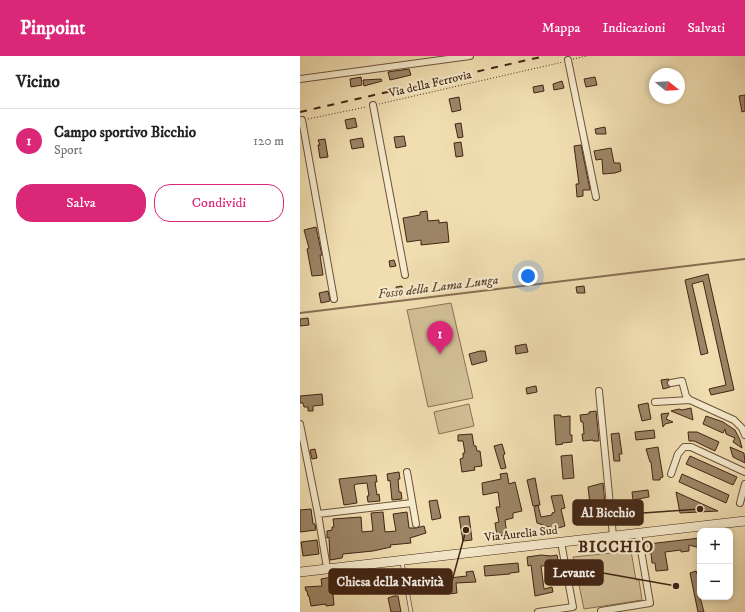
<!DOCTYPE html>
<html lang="it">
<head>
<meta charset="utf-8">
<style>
  :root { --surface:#fff; --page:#f2f2f2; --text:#222; --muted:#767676; --line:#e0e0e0; --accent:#db2777 }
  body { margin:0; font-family:"IM FELL DW Pica",serif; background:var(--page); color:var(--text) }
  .controls { position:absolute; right:12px; bottom:12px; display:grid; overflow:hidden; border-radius:8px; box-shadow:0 2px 6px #0003 }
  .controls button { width:36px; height:36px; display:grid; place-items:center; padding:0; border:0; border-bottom:1px solid var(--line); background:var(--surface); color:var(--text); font:20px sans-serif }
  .compass { position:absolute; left:349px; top:12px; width:36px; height:36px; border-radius:50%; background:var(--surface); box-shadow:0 2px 6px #0003; rotate:108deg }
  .you { position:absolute; left:228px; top:220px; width:14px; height:14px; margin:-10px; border:3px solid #fff; border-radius:50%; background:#1a73e8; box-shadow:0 0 0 6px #1a73e833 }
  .badge { display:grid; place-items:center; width:26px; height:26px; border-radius:50%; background:var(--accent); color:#fff; font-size:13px; font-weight:700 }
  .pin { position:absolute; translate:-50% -33px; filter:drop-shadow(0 1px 2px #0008) }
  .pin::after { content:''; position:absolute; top:21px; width:14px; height:12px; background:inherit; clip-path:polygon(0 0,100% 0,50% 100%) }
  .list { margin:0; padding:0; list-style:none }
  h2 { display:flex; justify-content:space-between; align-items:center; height:52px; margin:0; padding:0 16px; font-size:17px }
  h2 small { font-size:13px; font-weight:400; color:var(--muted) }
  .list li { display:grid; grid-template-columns:26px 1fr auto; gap:12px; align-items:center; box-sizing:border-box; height:64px; padding:0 16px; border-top:1px solid var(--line) }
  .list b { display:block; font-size:15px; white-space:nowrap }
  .list p { margin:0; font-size:13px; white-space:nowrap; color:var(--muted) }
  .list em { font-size:13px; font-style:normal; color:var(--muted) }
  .actions { display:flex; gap:8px; padding:12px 16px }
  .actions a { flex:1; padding:9px 0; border:1px solid var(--accent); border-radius:16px; text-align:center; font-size:14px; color:var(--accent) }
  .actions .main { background:var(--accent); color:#fff }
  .map { position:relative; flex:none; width:445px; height:556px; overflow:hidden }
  header { display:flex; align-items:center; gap:24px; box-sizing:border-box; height:56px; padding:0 20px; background:var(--accent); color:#fff }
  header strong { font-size:19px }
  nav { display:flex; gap:22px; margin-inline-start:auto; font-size:14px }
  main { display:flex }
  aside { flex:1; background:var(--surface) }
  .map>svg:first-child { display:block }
  .green { fill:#d2bf96; stroke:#8a7255 }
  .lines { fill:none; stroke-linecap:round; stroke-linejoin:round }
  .stream { stroke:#876e52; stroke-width:2 }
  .building { fill:#9c8566; stroke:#422514 }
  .lane-casing { stroke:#6e533b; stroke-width:4.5 }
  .street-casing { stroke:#6e533b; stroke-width:8 }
  .secondary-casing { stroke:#422514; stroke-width:10 }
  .path { stroke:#422514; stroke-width:1; stroke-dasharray:1 2; stroke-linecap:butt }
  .lane { stroke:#f5eacc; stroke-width:3 }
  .street { stroke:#f5eacc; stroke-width:6 }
  .secondary { stroke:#f5eacc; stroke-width:9 }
  .rail { stroke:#422514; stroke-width:2; stroke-dasharray:7 7; stroke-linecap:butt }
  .labels { text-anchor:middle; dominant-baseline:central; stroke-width:4; stroke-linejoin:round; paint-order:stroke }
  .street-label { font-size:12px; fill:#422514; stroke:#f5eacc }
  .water-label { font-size:13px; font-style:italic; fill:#644a33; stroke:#f5eacc }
  .district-label { font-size:16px; font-weight:bold; letter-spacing:1px; fill:#422514; stroke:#f5eacc }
  .leader { fill:none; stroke:#422514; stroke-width:1.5 }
  .callout-dot { fill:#422514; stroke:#f5eacc; stroke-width:1.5 }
  .callout { fill:#422514; stroke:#422514; stroke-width:1.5 }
  .callout-label { font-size:13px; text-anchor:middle; font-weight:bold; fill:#fff }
</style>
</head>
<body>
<header>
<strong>Pinpoint</strong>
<nav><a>Mappa</a><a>Indicazioni</a><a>Salvati</a></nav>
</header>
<main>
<aside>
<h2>Vicino<small></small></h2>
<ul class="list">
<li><span class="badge">1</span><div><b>Campo sportivo Bicchio</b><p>Sport</p></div><em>120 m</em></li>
</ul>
<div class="actions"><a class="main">Salva</a><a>Condividi</a></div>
</aside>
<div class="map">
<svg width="445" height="556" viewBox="0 0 445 556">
  <rect width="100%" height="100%" fill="#f0deb1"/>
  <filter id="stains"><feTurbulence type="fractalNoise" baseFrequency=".005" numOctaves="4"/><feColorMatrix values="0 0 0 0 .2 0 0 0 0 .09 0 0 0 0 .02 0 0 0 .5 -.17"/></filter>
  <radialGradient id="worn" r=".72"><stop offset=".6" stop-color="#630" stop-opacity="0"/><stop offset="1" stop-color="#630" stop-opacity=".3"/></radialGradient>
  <path class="green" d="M151,247L173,342L128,351L107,254Z
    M169,348L174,370L139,378L134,356Z
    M331,495L336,524H339L342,544L284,553L273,501Z"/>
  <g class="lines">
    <path class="stream" d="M0,257L445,203"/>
  </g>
  <path class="building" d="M109,13L111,19L90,24L88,16Z
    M61,21L62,29L51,31L50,23Z
    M295,21L297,29L286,31L284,23Z
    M81,23L82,25L64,30L63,24Z
    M262,25L264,32L254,34L253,28Z
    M243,29L244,35L234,37L233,31Z
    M445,39V55L442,56L439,40Z
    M159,41L161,54L152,56L149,43Z
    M55,62L57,71L47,73L45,64Z
    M161,67L163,81L158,82L155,68Z
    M305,71L306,78H296L295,73Z
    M104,80L106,90L96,92L94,81Z
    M62,82L64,91L52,93L50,84Z
    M25,83L28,101L20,102L18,89H20L18,84Z
    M161,86L163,100L156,101L154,87Z
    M281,89L290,134H283V140L277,141L276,128H279L274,90Z
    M311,92L314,107H320L321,115L315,117L303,118L302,103L296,104L294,95Z
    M127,155L128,165L139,164V167L147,166L149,186L121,189V184L107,186L103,162L120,159V156Z
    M16,171L22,199H20L23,219L12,220L7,193L9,192L4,174Z
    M94,204L96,210L90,211L89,205Z
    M408,218L434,334L411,339L409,333L426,329L403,225L392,228L408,297L401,299L385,224Z
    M102,230V236H97L96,231Z
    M284,230L285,237H277L276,231Z
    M28,235L30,245L21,247L19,237Z
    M8,262L9,269L0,270V263Z
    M226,288L228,296L216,298L215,290Z
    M180,295H185L187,305L172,309L169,298Z
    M369,323L367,327L370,331L363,333L361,324Z
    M236,330L237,336L227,338L226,332Z
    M22,338L23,349L13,350V355H8V351H4L3,347H0V340Z
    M348,347L351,363L342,365L338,349Z
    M391,352L393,364L371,355L379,353L382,354Z
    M296,355L299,385H293V384L283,385L282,378H284L283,366H281L280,359L289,358V356Z
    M369,357L366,363L373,366L365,368L363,371L361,358Z
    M254,359H261V361L270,360V379H272V386L262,387L263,388L256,389Z
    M406,360L423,366L435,374L440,384L442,392L433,386L435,382L426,378L425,373L423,377L403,368Z
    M354,374L355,382L336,384L335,376Z
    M388,376H397L419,386L415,395L394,385H389Z
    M319,377L322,398H319L320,405H314L311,378Z
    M172,378L174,390H176L177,395H180L182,410L174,411L175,414L162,416L160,403L163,402V397H165L163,385H158V379Z
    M202,388L205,398L203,399L206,412L201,413L194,390Z
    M358,391L363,421L360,422V424H353L351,406H350L346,393Z
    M430,391L444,397L445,407L433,401Z
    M15,393L17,402L12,403L10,394Z
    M272,399L274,422L263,423L261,400Z
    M390,400L437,421L433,429L386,408Z
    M99,416L100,423H98L99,436H101L102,443L92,444L90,424L88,425L87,418Z
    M207,417L209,428L215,426L222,455L213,457V462L205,464L207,479L197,480L195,467L199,466L196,451H200L198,436L183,439L182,427L201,423L200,418Z
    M382,418L429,439L426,447L379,426Z
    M76,419L77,426H75L77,439L79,438L80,445L68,446L67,440H69L67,427L57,428L54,429L57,447L44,449L39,423Z
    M235,422L240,449L233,450L227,424Z
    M303,427L306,459L299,460L298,456L291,457L288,431Z
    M348,434L349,441L333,444L332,436Z
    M376,436L389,442L418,455L380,457Z
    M261,439H262L265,452L261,453L265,470L255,473L237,467L234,451L238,449L241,461L252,459V457L255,456L251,440Z
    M137,444L141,462L132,464L129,445Z
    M11,453L13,468H15L16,474L0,476V454Z
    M83,456L85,476L96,475L93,458L107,456L109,472H116L124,470L126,477L110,482L111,487L90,489L91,491L73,495L43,498L42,502L30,504L29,481L27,482V475L32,474V471H34L33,463L61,461L62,476L73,475L71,457Z
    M169,460L172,484L163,485L159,461Z
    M400,482V492L389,489V495L381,496V494L365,496L368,514L356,515L355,507H352L351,497L349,498L348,488Z
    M17,484L19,498L3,500L1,486Z
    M241,499L251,500L257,499L259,509L241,510L244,533L252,531L253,536L235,540L231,509L228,510L227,501Z
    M218,507L219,516L210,517V518L185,520L184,510Z
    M98,513L99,523H94L95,525L89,527H83V522L72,523L73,527L58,529V527H56V526L48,527V526L32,529L34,549L26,550V548L11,550L9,540H8L7,535H6L5,531L22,530L21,523L54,517V518L72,517V518Z
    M173,515L176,526L156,527L157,537L148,538V531H150L149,522L167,520L166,516Z
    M396,515L397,518L400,517V541L404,556H398L390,517Z
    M94,540H98L101,556H91L88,542Z"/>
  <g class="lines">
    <g class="lane-casing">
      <path id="lane" d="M102,506L111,556"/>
    </g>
    <g class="street-casing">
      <path id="street" d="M268,4L296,141
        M0,23L170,0
        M73,49L105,219
        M2,64L34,243
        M371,327L382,325L386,340L390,344
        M299,335L313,480
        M355,346L390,344L434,364L442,372L445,379
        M0,368L18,458
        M107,416L116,468
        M371,418L378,398L384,391H391L445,416
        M440,447L445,428
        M27,512L18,458L112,447
        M301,555L350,547L338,477
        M238,556L273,551L261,486"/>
    </g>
    <g class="secondary-casing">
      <path id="secondary" d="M0,516L445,465"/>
    </g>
    <path class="path" d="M273,3L287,0
      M79,48L263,6
      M8,63L66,51"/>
    <use href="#lane" class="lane"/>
    <use href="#street" class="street"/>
    <use href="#secondary" class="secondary"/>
    <path class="rail" d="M0,56L245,0"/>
  </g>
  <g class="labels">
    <g class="street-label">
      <text transform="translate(130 28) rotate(-13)">Via della Ferrovia</text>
      <text transform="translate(221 478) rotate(-6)">Via Aurelia Sud</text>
    </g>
    <g class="water-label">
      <text transform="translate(138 231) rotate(-7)">Fosso della Lama Lunga</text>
    </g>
    <g class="district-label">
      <text x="316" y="491">BICCHIO</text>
    </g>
  </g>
  <path class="leader" d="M400 453L343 457M376 530L303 517M166 474L152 525"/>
  <g class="callout-dot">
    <circle cx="400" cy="453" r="4"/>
    <circle cx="376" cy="530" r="4"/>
    <circle cx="166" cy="474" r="4"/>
  </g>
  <g class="callout">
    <rect x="273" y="444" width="70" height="25" rx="4"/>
    <rect x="245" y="504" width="58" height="25" rx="4"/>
    <rect x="29" y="513" width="123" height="25" rx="4"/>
  </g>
  <g class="callout-label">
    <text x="308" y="461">Al Bicchio</text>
    <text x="274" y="521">Levante</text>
    <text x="90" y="530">Chiesa della Natività</text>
  </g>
  <rect width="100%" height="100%" filter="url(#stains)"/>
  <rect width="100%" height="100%" fill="url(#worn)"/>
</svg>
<div class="controls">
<button>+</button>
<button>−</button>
</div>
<svg class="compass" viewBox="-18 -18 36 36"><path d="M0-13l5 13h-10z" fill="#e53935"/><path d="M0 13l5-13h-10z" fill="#767676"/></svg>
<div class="you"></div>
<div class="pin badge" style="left:140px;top:298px">1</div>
</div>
</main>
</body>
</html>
